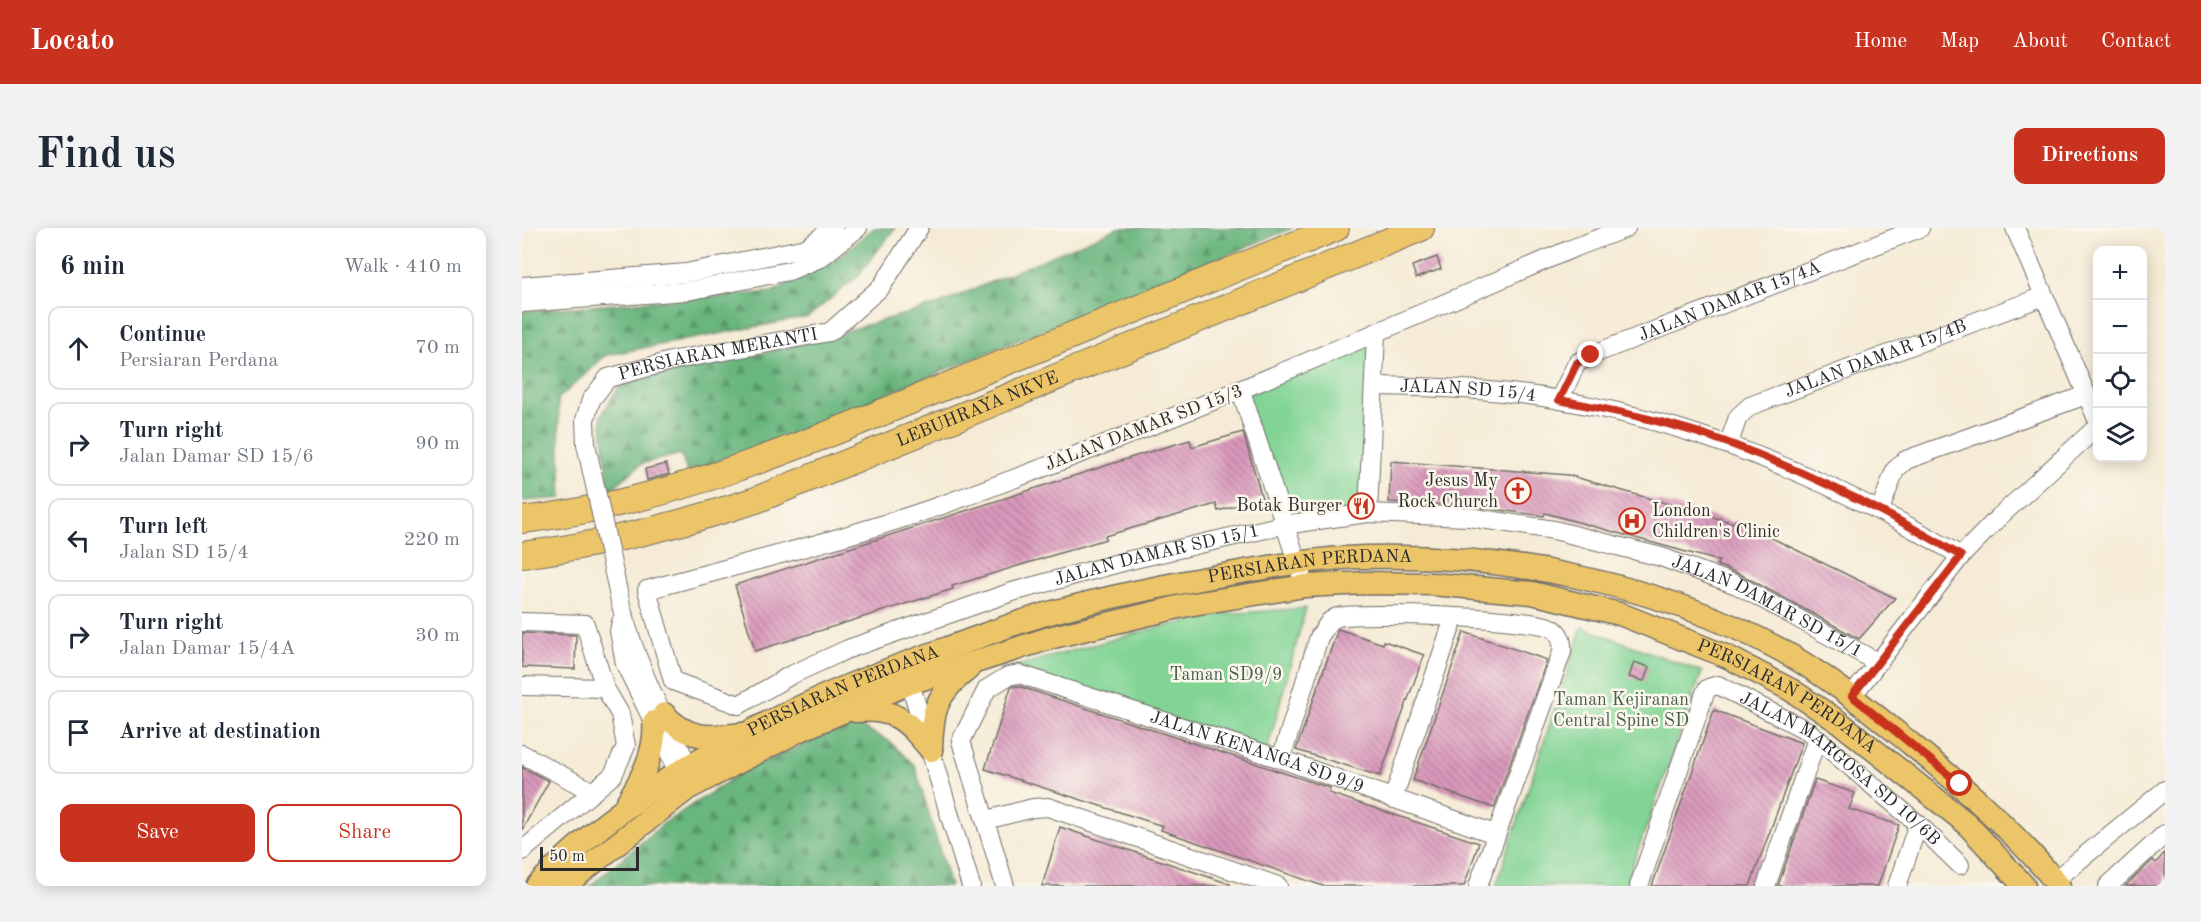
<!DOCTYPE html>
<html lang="en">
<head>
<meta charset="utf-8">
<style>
  :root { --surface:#fff; --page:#f2f2f3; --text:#1f2937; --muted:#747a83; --line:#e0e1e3; --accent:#c8321e }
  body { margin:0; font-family:"Old Standard TT",serif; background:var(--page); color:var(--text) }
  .controls { position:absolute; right:18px; top:18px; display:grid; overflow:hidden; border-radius:12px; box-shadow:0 3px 15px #0003 }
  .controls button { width:54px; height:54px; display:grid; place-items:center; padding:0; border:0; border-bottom:2px solid var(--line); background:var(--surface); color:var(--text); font:30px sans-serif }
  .scale { position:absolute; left:18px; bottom:15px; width:99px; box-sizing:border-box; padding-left:6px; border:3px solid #2b2b2b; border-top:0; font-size:16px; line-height:21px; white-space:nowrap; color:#2b2b2b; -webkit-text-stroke:4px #fbf7ec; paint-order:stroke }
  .stop { position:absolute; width:18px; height:18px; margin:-14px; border:4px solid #c8321e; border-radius:50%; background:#fff }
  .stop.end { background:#c8321e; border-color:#fff; box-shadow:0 2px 6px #0008 }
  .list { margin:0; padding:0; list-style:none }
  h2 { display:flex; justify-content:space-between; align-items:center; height:78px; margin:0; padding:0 24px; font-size:26px }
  h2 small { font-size:20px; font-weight:400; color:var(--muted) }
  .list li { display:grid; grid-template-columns:39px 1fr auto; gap:18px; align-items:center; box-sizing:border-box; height:84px; margin:0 12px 12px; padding:0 12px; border:2px solid var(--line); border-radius:12px }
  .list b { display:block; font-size:22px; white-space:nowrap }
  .list p { margin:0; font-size:20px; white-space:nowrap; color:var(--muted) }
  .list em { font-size:20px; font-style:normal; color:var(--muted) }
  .actions { display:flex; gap:12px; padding:18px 24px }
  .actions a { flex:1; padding:14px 0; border:2px solid var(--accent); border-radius:12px; text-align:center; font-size:21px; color:var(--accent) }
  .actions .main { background:var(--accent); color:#fff }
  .icon { flex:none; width:33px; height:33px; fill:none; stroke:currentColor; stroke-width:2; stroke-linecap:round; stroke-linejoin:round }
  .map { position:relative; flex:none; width:1643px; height:658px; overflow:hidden; border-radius:12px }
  header { display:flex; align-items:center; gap:36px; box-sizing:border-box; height:84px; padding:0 30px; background:var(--accent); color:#fff }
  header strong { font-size:28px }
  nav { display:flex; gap:33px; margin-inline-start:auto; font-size:21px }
  .intro { display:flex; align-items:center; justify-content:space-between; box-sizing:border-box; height:144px; padding:0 36px }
  h1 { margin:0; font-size:42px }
  .button { padding:15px 27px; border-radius:12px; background:var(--accent); color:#fff; font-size:21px; font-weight:700 }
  main { display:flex; gap:36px; padding:0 36px }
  aside { flex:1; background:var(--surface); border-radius:12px; box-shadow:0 3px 15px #0003 }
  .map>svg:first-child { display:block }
  .forest { fill:url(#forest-firs); stroke:#4a7054; stroke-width:1.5 }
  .park { fill:#82d495; stroke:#568060; stroke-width:1.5 }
  .building { fill:url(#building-back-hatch) }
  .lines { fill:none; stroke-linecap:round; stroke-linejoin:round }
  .minor-casing { stroke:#726e67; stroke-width:20 }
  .major-casing { stroke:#726e67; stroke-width:25 }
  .highway-casing { stroke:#726e67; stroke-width:28 }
  .minor { stroke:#fff; stroke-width:18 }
  .major { stroke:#edc569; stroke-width:22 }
  .highway { stroke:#edc569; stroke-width:26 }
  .minor-bridge-casing { stroke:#726e67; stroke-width:20; stroke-linecap:butt }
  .minor-bridge { stroke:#fff; stroke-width:18 }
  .route { stroke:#c8321e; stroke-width:8 }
  .labels { text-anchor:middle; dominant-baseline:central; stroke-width:5; stroke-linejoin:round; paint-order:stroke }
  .street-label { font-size:18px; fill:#2b2b2b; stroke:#fbf7ec }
  .poi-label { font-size:18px; fill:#2b2b2b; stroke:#fbf7ec; text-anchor:end }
  .park-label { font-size:18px; fill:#455e4b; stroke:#fbf7ec }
</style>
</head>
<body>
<header>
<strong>Locato</strong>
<nav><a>Home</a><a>Map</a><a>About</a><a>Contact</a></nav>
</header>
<div class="intro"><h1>Find us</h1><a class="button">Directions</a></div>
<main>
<aside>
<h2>6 min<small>Walk · 410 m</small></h2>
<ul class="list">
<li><svg class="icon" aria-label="ahead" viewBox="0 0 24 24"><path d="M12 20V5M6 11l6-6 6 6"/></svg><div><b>Continue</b><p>Persiaran Perdana</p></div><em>70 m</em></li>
<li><svg class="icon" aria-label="right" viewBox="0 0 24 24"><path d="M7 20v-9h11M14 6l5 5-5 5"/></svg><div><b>Turn right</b><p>Jalan Damar SD 15/6</p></div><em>90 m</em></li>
<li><svg class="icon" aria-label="left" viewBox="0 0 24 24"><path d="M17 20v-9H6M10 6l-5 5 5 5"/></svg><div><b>Turn left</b><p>Jalan SD 15/4</p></div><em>220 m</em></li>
<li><svg class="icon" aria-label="right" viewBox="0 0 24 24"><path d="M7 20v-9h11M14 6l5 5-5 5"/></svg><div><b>Turn right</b><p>Jalan Damar 15/4A</p></div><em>30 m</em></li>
<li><svg class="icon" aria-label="arrive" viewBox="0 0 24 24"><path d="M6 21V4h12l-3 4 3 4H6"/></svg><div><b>Arrive at destination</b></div></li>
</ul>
<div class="actions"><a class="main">Save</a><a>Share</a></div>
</aside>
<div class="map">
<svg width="1643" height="658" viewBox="0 0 1643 658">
  <defs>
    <pattern id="forest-firs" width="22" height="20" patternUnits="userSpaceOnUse" patternTransform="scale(1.5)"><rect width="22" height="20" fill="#69b67e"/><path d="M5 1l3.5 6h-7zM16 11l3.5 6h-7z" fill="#579467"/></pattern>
    <pattern id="building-back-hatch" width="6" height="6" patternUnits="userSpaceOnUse" patternTransform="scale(1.5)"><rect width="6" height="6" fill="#da99bc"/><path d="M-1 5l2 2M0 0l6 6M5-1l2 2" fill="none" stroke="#b17d99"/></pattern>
  </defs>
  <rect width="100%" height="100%" fill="#fbf7ec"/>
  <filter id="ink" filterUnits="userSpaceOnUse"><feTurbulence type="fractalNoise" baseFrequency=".0167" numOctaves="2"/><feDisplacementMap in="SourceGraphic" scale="12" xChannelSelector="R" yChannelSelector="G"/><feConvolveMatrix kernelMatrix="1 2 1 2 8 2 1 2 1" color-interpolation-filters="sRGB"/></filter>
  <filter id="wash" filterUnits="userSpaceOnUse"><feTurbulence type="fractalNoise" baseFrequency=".008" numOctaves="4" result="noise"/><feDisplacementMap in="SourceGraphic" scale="24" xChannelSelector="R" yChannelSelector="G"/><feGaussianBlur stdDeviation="1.35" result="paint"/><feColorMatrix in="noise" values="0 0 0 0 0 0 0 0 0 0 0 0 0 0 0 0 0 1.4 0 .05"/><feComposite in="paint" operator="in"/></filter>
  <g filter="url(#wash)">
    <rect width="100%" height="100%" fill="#f5ebd6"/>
    <path class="forest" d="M352,0H373L335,49L286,89L84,127L36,171L40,270L0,273V83L250,64L310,34Z
      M596,0H771L230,221L165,244L159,226L119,236L87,263L79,188L99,156L263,120L415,77Z
      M330,495L367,513L393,538L428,658H68L141,596L225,541Z"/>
    <path class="park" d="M849,111L842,280L765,293L724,167Z
      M784,380L745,523L491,439L629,401L703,386Z
      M1060,399L1180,444L1103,658H974Z"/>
    <g id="blocks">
      <path class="building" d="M915,29L919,41L894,50L890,38Z
        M721,204L740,270L696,283L694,276L583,308L584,311L430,358L431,361L233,423L213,357L617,227L668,212L670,219Z
        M869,233L1046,247L1212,295L1213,292L1373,370L1337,411L1220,347L1195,337L1197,333L1023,285L1022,288L949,278L867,274Z
        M144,236L147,246L125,252L123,241Z
        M816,401L861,416L862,413L902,427L858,548L774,522Z
        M942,404L1025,432L972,580L891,552Z
        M0,405L54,407L53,441L0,439Z
        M1112,434L1127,439L1122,453L1107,449Z
        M496,458L808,560L807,565L957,615L942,658H801L639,602L641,598L463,541L489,459Z
        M1192,482L1280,515L1228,658H1130Z
        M0,539L27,553L0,602Z
        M1293,552L1333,565L1327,581L1377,597L1356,658H1256Z
        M538,599L708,656V658H520Z
        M1643,624V658H1603L1631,632L1634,635Z"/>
    </g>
  </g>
  <g filter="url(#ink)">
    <use href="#blocks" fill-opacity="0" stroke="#726e67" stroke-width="1.5"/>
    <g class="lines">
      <g class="minor-casing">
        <g id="minor">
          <path id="s1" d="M1104,0L1049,21C841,111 633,201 420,277C324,311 223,335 125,362L151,453L217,477L269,447L326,421L490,364L608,332L761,297L846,285L947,289L1032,302L1139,329L1215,357L1355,434"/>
          <path d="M0,58L164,45L284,20L311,0"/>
          <path d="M0,75L165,63L267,43L298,30L336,0"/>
          <path id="s2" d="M852,158C914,159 977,161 1038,172C1182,197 1314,254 1439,328"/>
          <path d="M719,163L779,346"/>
          <path id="s3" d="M1037,172L1055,135L1069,127L1398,0"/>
          <path id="s4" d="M1207,215L1216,189L1228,178L1522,68"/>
          <path id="s5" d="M70,244L64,216L63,192L69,172L86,150L153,132L308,104L359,59L397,0"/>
          <path d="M1358,282L1373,242L1384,232L1564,167"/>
          <path d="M846,285L854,105"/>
          <path d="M95,359C106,418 142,496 173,548"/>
          <path d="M0,394L63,396L83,460L98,486L104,518L91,547L0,623"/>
          <path d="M99,394L97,403L103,436L162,556"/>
          <path d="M379,449L388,455L449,658"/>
          <path d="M0,458L83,460"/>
          <path d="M1330,468L1439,328L1476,290L1575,199V191L1493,0"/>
          <path d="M0,526L71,564"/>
          <path d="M759,531L797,409L808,393L815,389C843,384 1007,389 1030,400C1039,405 1041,415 1040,424L956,658"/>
          <path d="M871,571L932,390"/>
          <path d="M464,592L511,580L526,579L756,658"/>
          <path d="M1533,652L1643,562"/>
          <path id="s6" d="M483,658L439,513L465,461L486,448L497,446L759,531L973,606"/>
          <path id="s7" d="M1117,658L1183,465L1186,460L1196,457L1286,503L1396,596L1438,637"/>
          <path d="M1244,658L1295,511"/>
          <path d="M1375,658L1396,596"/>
          <path d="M1586,658L1643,606"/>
        </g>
      </g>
      <g class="major-casing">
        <g id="major">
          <path d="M333,483C374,480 384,492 409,522"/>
          <path d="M142,486C165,512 188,510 220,506"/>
          <path d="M409,522C410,484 413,466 446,441"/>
          <path d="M104,576C119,552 135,523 132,494"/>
          <path id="s8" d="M15,658C119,546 283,469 426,420C461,408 496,393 531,384C589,368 649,356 707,346C752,338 797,330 843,329C981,325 1136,356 1257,421C1305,447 1347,482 1389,516C1442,559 1494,605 1537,658"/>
          <path id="s9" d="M42,658L165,561L276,503L388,455L531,409L665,377L783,358L844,355L910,356L1010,365L1098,386L1206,429L1269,462L1317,494L1444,595L1502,658"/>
        </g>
      </g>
      <g class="highway-casing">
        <g id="highway">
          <path d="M0,292C146,275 280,217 415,162C548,108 681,54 814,0"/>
          <path id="s10" d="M0,327C81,317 157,297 234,272L899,0"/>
        </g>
      </g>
      <use href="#minor" class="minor"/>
      <use href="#major" class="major"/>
      <use href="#highway" class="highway"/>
      <g class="minor-bridge-casing">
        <path id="minor-bridge" d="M70,244L95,359"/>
      </g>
      <use href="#minor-bridge" class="minor-bridge"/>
    </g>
  </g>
  <g class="lines" filter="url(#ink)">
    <path class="route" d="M1069,127L1055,135L1037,172C1094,183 1154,195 1209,216C1289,246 1366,284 1439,328L1330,468L1438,556"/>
  </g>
  <defs>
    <g id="church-ring" transform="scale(1.35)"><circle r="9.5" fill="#fbf7ec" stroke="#c8321e" stroke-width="1.5"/><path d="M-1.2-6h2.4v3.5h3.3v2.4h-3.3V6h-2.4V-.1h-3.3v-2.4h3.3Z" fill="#c8321e"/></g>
    <g id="restaurant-ring" transform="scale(1.35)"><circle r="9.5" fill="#fbf7ec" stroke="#c8321e" stroke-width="1.5"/><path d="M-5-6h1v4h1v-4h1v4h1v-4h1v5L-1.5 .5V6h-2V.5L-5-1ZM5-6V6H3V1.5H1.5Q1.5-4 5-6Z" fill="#c8321e"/></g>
    <g id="hospital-ring" transform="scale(1.35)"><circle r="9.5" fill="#fbf7ec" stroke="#c8321e" stroke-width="1.5"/><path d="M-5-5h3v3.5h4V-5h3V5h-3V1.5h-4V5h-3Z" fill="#c8321e"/></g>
  </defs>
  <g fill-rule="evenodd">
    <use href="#church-ring" x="996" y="263"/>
    <use href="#restaurant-ring" x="839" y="278"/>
    <use href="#hospital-ring" x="1110" y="293"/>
  </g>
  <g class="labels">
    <g class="street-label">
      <text stroke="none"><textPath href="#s3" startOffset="206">JALAN DAMAR 15/4A</textPath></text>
      <text stroke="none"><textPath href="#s5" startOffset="214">PERSIARAN MERANTI</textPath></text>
      <text stroke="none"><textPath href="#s4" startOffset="178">JALAN DAMAR 15/4B</textPath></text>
      <text stroke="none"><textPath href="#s2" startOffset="94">JALAN SD 15/4</textPath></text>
      <text stroke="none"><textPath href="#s10" startOffset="480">LEBUHRAYA NKVE</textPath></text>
      <text transform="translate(622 200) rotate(-21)">JALAN DAMAR SD 15/3</text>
      <text stroke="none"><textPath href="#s1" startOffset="1656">JALAN DAMAR SD 15/1</textPath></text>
      <text stroke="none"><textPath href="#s8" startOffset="852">PERSIARAN PERDANA</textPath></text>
      <text stroke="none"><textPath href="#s1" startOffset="2286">JALAN DAMAR SD 15/1</textPath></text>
      <text stroke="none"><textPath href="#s8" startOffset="366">PERSIARAN PERDANA</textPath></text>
      <text stroke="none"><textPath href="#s9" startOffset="1316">PERSIARAN PERDANA</textPath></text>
      <text stroke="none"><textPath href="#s6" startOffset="496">JALAN KENANGA SD 9/9</textPath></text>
      <text stroke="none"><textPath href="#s7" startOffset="369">JALAN MARGOSA SD 10/6B</textPath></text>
    </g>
    <g class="poi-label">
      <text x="976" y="253">Jesus My<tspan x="976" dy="21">Rock Church</tspan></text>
      <text x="820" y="278">Botak Burger</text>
      <text x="1130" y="283" text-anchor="start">London<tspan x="1130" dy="21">Children's Clinic</tspan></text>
    </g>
    <g class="park-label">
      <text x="704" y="447">Taman SD9/9</text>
      <text x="1099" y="472">Taman Kejiranan<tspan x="1099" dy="21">Central Spine SD</tspan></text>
    </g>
  </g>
</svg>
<div class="controls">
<button>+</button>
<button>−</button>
<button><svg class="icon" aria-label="locate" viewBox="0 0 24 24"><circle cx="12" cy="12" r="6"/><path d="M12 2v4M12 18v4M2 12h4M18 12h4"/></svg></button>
<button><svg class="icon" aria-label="layers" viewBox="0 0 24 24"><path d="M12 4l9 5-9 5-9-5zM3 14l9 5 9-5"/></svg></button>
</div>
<div class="scale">50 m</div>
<div class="stop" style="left:1438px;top:556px"></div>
<div class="stop end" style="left:1069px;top:127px"></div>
</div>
</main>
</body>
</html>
